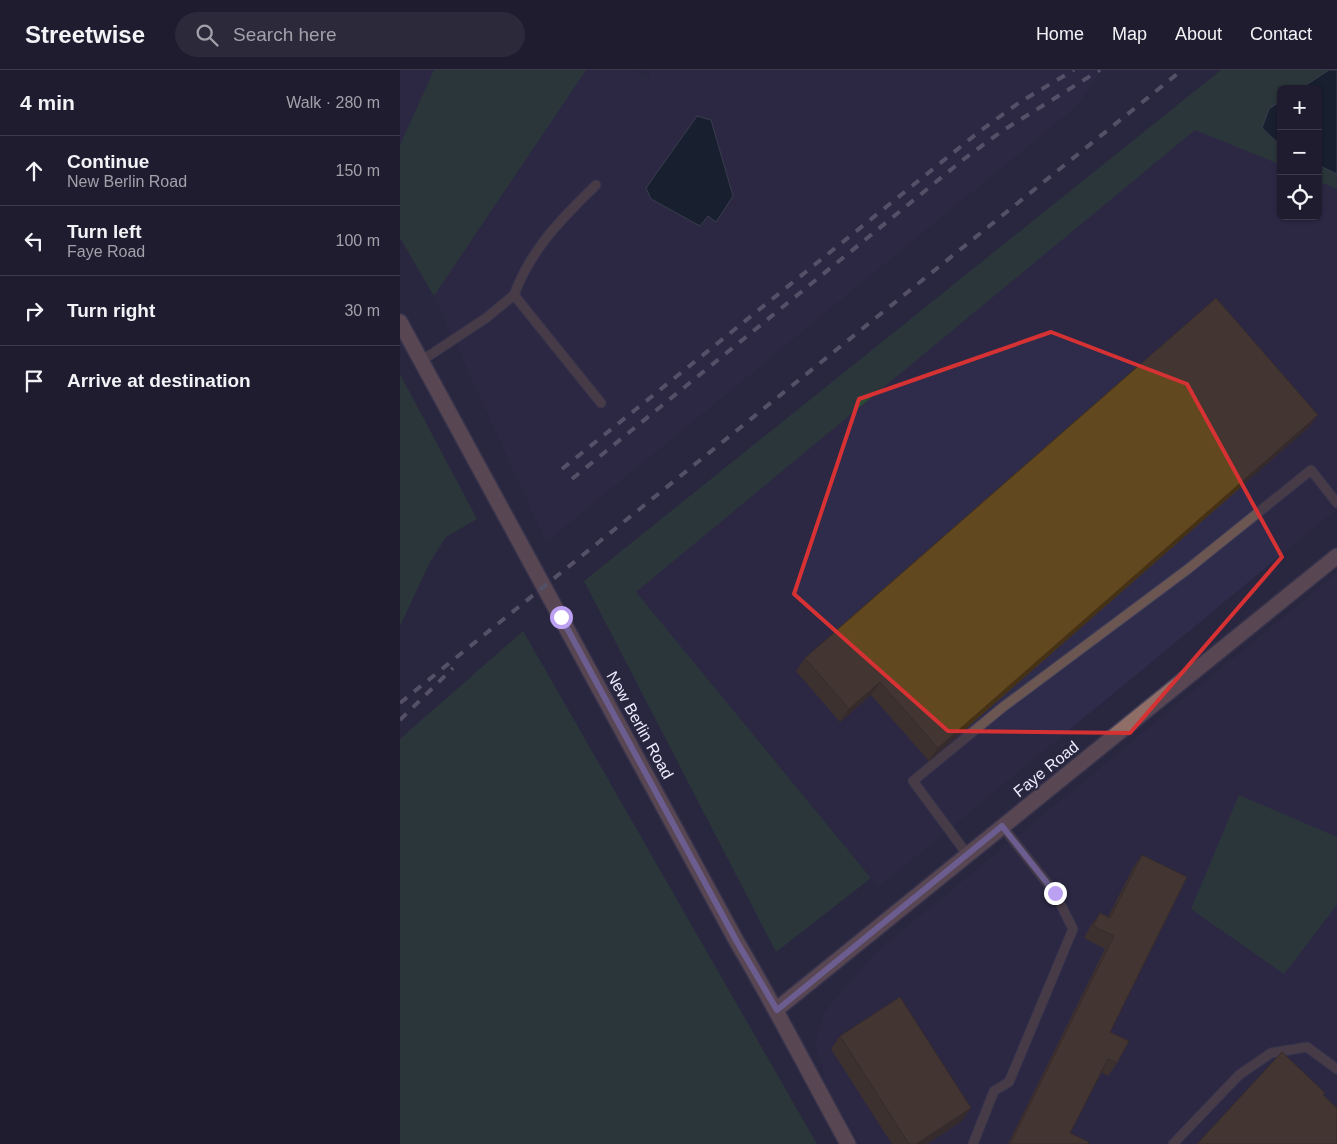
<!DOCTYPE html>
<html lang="en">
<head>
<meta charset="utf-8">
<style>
  :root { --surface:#1f1c2f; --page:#2c293b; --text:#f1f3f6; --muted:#a1a1aa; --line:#3c3a4b }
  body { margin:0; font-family:Arial,sans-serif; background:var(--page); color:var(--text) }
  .controls { position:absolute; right:15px; top:15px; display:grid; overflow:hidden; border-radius:8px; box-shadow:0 1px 4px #0004 }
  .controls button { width:45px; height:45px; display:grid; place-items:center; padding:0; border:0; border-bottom:1px solid var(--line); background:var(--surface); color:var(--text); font:25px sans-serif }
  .stop { position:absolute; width:15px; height:15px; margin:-11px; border:4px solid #bca0f2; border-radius:50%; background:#fff }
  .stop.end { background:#bca0f2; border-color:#fff; box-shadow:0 1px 5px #0008 }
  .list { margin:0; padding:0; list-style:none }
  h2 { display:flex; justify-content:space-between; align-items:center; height:65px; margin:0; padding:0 20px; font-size:21px }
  h2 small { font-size:16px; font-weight:400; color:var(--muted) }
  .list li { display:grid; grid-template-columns:32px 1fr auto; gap:15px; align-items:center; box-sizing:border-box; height:70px; padding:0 20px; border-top:1px solid var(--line) }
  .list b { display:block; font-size:19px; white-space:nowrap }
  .list p { margin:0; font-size:16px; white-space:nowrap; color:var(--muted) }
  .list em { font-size:16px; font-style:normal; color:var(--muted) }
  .icon { flex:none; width:28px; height:28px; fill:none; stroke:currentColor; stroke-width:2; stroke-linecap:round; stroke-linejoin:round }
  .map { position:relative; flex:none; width:937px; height:1074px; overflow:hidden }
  header { display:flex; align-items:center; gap:30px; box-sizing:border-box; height:70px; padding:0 25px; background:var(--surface); border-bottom:1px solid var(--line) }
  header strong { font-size:24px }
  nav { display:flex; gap:28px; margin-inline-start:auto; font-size:18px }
  .search { width:350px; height:45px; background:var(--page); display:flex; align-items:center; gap:12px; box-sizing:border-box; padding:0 18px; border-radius:28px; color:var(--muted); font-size:19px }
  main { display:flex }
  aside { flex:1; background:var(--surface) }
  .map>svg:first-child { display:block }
  .built { fill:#2f2b4b }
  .green { fill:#2d4b33 }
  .water { fill:#031719; stroke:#4a575e }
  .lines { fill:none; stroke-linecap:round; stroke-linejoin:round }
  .lane-casing { stroke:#45425a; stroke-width:11 }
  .secondary-casing { stroke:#45425a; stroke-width:18 }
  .lane { stroke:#6c5652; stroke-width:9 }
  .secondary { stroke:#906e68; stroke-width:15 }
  .rail { stroke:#868499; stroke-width:4; stroke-dasharray:9 9; stroke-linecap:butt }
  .wall { fill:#543e1b }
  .shaded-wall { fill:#453216 }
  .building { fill:#62481f; stroke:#453216 }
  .route { stroke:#bca0f2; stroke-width:6 }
  .marked { fill:none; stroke:#d73233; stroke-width:4; stroke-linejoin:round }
  .labels { text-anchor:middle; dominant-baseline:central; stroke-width:4; stroke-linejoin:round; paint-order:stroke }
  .street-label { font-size:16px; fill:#eeedfe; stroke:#29263f }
</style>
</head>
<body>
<header>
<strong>Streetwise</strong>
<div class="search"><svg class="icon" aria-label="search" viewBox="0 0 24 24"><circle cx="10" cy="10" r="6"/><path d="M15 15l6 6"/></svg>Search here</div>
<nav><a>Home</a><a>Map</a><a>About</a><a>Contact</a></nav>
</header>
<main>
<aside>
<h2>4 min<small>Walk · 280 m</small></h2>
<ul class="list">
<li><svg class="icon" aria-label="ahead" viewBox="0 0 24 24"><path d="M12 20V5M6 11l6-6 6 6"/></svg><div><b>Continue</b><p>New Berlin Road</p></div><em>150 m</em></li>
<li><svg class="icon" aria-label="left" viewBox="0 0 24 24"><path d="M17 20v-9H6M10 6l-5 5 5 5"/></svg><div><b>Turn left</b><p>Faye Road</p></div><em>100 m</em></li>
<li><svg class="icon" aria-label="right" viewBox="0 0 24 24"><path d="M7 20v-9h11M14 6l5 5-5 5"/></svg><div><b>Turn right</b></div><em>30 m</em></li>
<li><svg class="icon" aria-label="arrive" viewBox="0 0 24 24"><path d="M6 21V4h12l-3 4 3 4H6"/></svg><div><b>Arrive at destination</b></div></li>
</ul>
</aside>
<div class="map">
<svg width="937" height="1074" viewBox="0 0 937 1074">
  <rect width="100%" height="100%" fill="#29263f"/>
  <path class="built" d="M0,0H34L0,75Z
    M186,0H231L248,8L251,0H700L678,35L146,472L34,226Z
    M795,60L881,95V146H918V111L937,119V439L479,817L236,522Z
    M937,503V767L839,726L884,904L937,835V1074H461L430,1023L415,975L423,944L474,884Z"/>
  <path class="green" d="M34,0H186L34,226L0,168V75Z
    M821,0H929L900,19H881V31L869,39L862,58L881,76V95L795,60L236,522L471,808L376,882L184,511Z
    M918,95L937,104V119L918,111Z
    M0,304L77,449L46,467L30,492L0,556Z
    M123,561L417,1074H0V669Z
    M839,725L937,767V835L884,904L791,839Z"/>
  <path class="water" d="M929,0H937V104L918,95V19H900Z
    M881,31V76L862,58L869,39Z
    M297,46L311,50L333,126L316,152L308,146L300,156L251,129L246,118Z"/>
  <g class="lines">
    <g class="lane-casing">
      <path id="lane" d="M114,225C131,179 161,149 196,115
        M21,291L86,248L114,225L201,333
        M567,784L513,711L603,637L788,499L911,400L937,433
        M573,1074L594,1021L609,1012L673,859L655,823L602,756
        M773,1074L839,1005L871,983L907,977L937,999"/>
    </g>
    <g class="secondary-casing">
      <path id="secondary" d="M0,252L337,872C376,938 411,1007 448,1074
        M377,939L937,486"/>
    </g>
    <use href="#lane" class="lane"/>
    <use href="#secondary" class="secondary"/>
    <path class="rail" d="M162,399L580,61L620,32L674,0
      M172,409L564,89L602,61L700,0
      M0,633L782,0
      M0,650L53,598"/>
  </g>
  <path class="wall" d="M909,357L529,691L471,625L440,652L396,601L405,588Z
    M742,785L710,962L717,993L708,1006L701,1002L670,1063L688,1074H608L705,879L684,868L691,855L700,843L708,847L733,798Z
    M440,966L562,1051L527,1074H492L431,979Z"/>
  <path class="shaded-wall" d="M918,345L909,357L529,691L538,678Z
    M480,612L471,625L440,652L449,639Z
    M571,1038L562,1051L527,1074H516Z"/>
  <path class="building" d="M816,228L918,345L538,678L480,612L449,639L405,588Z
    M742,785L787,807L710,962L729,971L717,993L708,989L670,1063L689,1072L688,1074H610L714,866L693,856L700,843L710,848Z
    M500,927L571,1038L516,1074H509L440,966Z
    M882,982L925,1023L923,1025L937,1038V1055H936L937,1056V1074H797Z"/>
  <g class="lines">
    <path class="route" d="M161,547L337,872L377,940L602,756L655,823"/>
  </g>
  <path d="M0 0H937V1074H0ZM651,262L787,314L882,487L730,663L548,661L394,524L459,329Z" fill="#29263f" fill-opacity=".55" fill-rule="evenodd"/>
  <path class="marked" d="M651,262L787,314L882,487L730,663L548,661L394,524L459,329Z"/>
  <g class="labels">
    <g class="street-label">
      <text transform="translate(240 655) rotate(61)">New Berlin Road</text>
      <text transform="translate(646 699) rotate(-39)">Faye Road</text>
    </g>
  </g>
</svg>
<div class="controls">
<button>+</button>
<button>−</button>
<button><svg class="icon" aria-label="locate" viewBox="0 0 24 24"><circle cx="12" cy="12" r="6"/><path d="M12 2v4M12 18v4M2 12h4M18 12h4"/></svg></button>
</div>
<div class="stop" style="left:161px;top:547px"></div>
<div class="stop end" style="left:655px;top:823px"></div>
</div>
</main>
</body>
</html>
